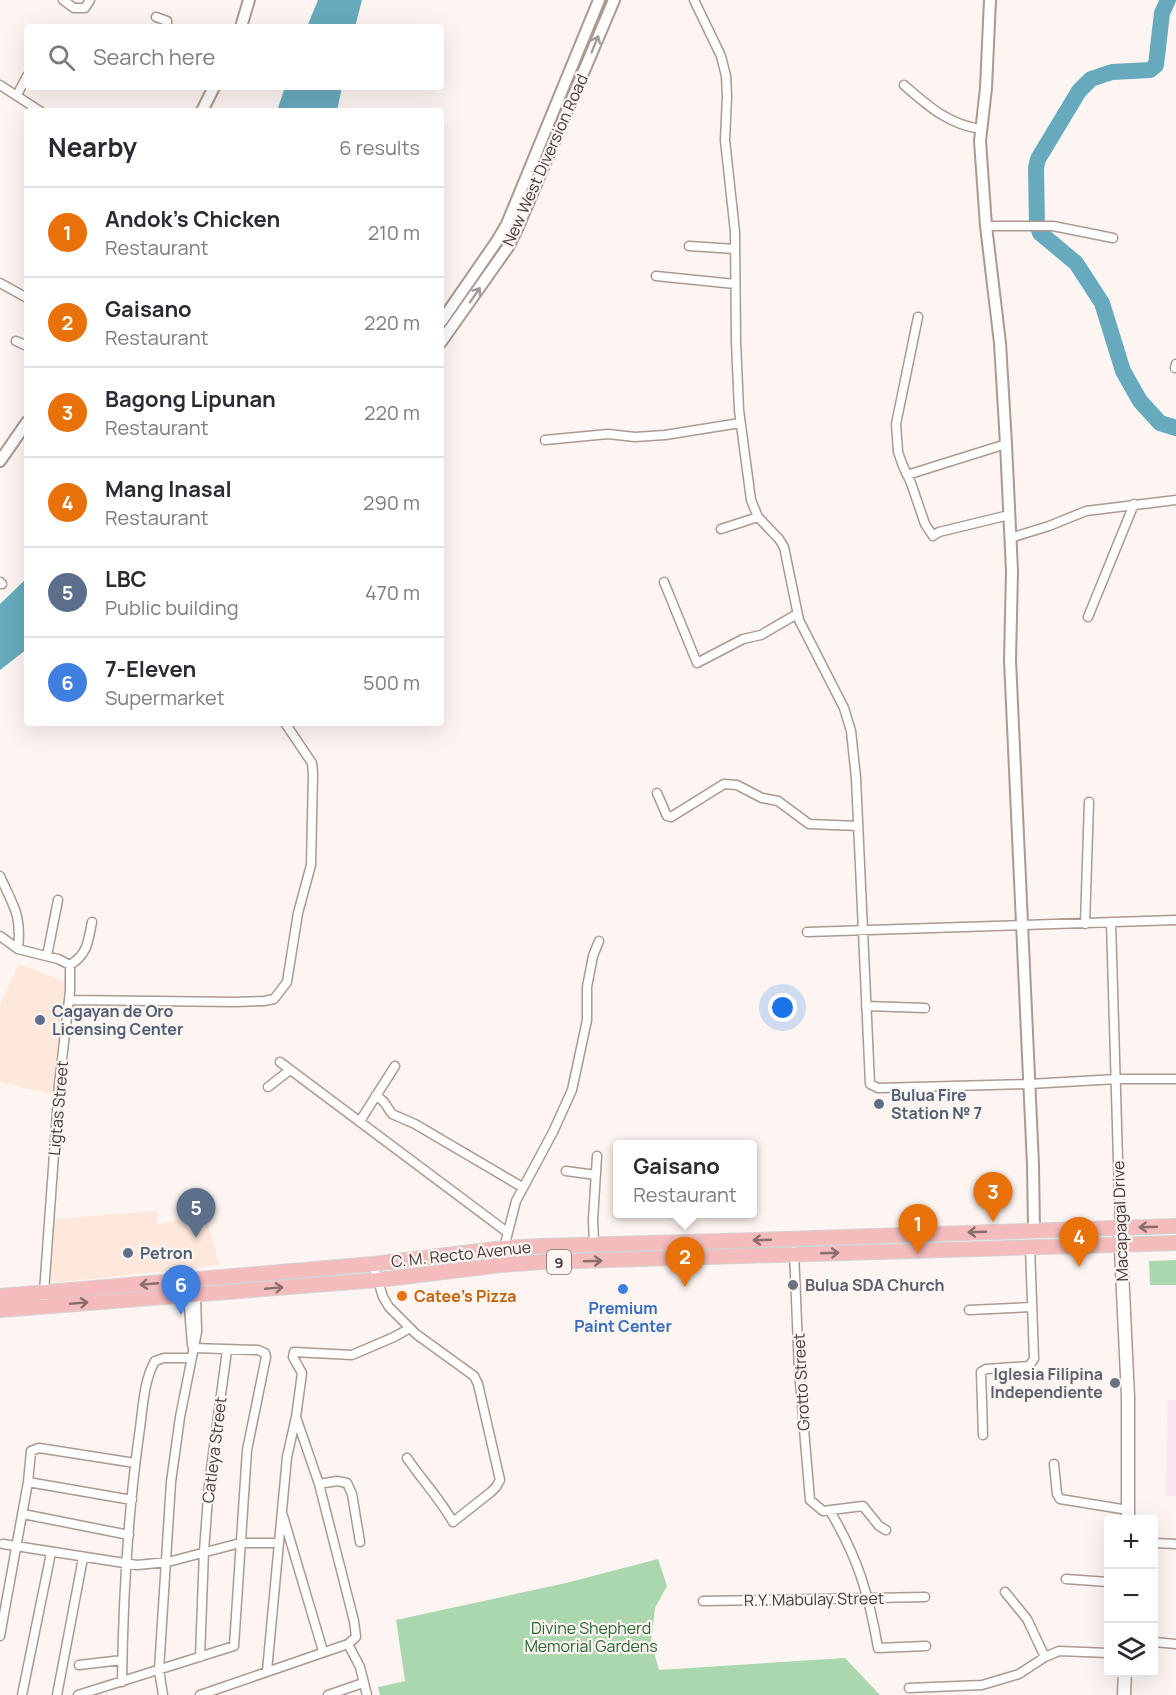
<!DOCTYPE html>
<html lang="en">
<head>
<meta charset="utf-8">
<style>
  :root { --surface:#fff; --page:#f2f2f3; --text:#2b2b33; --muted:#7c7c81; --line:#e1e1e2; --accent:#a43f14 }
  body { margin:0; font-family:Manrope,sans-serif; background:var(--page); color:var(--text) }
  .controls { position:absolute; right:18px; bottom:18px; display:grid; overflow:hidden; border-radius:6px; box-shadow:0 6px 24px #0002 }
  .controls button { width:54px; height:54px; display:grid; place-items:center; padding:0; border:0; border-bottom:2px solid var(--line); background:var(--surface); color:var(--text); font:30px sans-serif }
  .you { position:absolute; left:783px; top:1008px; width:21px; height:21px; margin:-15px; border:4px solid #fff; border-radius:50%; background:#1a73e8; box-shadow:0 0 0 9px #1a73e833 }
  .badge { display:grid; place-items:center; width:39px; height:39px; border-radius:50%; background:var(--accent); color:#fff; font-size:20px; font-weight:700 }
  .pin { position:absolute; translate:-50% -50px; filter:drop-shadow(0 2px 3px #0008) }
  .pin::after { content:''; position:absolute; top:32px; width:21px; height:18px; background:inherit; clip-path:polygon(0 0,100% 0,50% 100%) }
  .popup { position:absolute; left:613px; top:1140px; width:144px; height:78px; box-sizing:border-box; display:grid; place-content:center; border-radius:6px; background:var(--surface); filter:drop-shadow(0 2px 4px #0005); font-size:20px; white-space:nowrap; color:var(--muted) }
  .popup b { font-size:22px; color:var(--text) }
  .popup::after { content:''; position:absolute; left:50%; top:100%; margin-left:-12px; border:12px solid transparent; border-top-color:var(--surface) }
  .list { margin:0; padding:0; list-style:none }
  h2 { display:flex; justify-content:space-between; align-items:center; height:78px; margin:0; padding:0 24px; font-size:26px }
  h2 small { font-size:20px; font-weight:400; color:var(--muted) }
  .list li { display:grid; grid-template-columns:39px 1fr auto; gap:18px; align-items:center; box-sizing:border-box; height:90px; padding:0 24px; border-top:2px solid var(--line) }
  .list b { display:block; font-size:22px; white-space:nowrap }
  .list p { margin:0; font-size:20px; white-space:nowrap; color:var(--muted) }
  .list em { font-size:20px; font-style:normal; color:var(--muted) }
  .icon { flex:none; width:33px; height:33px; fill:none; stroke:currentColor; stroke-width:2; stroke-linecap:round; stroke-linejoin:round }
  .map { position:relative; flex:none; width:1176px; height:1695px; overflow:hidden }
  .search { position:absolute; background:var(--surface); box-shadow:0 6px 24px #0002; left:24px; top:24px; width:420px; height:66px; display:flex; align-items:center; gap:15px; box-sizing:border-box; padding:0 21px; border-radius:6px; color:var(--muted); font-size:22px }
  .panel { position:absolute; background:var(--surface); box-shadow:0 6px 24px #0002; left:24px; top:108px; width:420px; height:618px; border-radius:6px }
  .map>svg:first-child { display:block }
  .built { fill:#fee8dc }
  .education { fill:#fce6f2 }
  .green { fill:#abd7ae }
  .water { fill:#67aabd }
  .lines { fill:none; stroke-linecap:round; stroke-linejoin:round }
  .river { stroke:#67aabd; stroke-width:16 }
  .minor-casing { stroke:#ac998f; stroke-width:11 }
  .tertiary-casing { stroke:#ac998f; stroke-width:14 }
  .secondary-casing { stroke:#ac998f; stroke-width:15 }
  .trunk-casing { stroke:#d5d3d3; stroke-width:16 }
  .minor { stroke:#fff; stroke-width:8 }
  .tertiary { stroke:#fff; stroke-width:10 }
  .secondary { stroke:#fff; stroke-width:12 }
  .trunk { stroke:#f4bcbc; stroke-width:14 }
  .oneway { stroke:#a09c9a }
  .oneway2 { stroke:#896d6b }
  .service-dot { fill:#5c6f8a; stroke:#fdf5f1; stroke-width:2 }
  .worship-dot { fill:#6b7280; stroke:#fdf5f1; stroke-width:2 }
  .shop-dot { fill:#3f7fe0; stroke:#fdf5f1; stroke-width:2 }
  .food-dot { fill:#e8710a; stroke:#fdf5f1; stroke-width:2 }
  .labels { text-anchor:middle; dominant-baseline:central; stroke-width:4.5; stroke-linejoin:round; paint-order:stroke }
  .shield { fill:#fdf5f1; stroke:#79716d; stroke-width:1.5 }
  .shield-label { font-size:15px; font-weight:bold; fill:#413935 }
  .street-label { font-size:16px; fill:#413935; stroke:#fdf5f1 }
  .service-label { font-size:16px; font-weight:bold; fill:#4e5e75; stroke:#fdf5f1; text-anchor:start }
  .worship-label { font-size:16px; font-weight:bold; fill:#5b616d; stroke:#fdf5f1; text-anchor:start }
  .food-label { font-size:16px; font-weight:bold; fill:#c56008; stroke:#fdf5f1; text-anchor:start }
  .shop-label { font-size:16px; font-weight:bold; fill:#366cbe; stroke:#fdf5f1 }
  .park-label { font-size:16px; fill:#286531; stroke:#fdf5f1 }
</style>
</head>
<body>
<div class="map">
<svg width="1176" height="1695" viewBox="0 0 1176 1695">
  <rect width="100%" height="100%" fill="#fdf5f1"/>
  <path class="built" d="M19,964L65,981L54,1095L0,1082V1004Z
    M157,1211L158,1225L205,1212L219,1265L55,1283L49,1274L53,1219Z"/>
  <path class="education" d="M1167,1400H1176V1496H1166Z"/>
  <path class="green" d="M1176,1260V1285H1150L1149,1261Z
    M658,1559L667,1586L655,1608L651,1642L659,1670L845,1658L880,1695H380L378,1687L405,1681L396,1620L566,1583Z"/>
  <path class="water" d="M318,0H362L355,27H307Z
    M285,87H342L337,111H277Z
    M27,578V649L0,670V604Z"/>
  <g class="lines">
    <path class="river" d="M1168,0L1162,13L1156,65L1150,70L1112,72L1091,79L1079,91L1038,159L1036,168L1037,225L1040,233L1076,263L1102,303L1123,371L1140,401L1160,423L1176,428"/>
    <g class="minor-casing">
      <path id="minor" d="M63,0L74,8H85L90,0
        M694,0L721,56L726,76L727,96L725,140L735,232L736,342L739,410L751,500L758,517L779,539L784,547L799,620L844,708L851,731L856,778L870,1084L878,1088L1029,1084L1117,1079H1176
        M156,17L167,21V27
        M0,85L40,111
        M904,85C928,106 949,125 981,129
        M17,95L27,76
        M986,226H1053L1113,238
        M689,246L735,249
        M656,276L735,284
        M0,283L27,298
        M918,317L896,424L898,452L903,466L911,483L925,524L933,536L939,532L1009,515
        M16,341L27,346
        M1175,368L1176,364
        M545,440L608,434L635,437L665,435L740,423
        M907,475L1006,444
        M721,529L758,517
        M1010,538L1049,526L1086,511L1176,500
        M0,582L2,584
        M664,582L697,663L743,639L761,635L797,614
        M1088,617L1134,504
        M657,793L667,816L671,817L724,784L737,785L762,798L778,801L809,824L858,826
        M0,876C13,906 22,914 18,949
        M1111,922L1120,1228
        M1085,924L1089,802
        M807,932L1176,920
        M0,936L18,949L58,959L70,965
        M47,956L58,900
        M70,965C88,954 88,941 92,922
        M69,1000L235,1002L264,1001L274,999L287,982L298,913L311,865L313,774L312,763L285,723
        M866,1006L925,1008
        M280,1062L507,1232
        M268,1087L290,1070
        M376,1095L384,1102L392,1114L415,1124L522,1187
        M360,1121L395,1066
        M566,1171L596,1175
        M594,1243L593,1220L597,1156
        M504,1248L516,1201L553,1132L572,1090L587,1020V987L593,956L599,941
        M794,1251L799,1370L810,1500L823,1511L863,1506L879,1526L886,1530
        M373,1264L383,1297L389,1307L416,1334L474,1376L478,1384L500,1480L496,1487L491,1492L453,1522C440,1499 422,1480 407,1458
        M188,1295L192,1345
        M43,1306L59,1085L70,991V965
        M969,1310L1032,1307
        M983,1435L981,1372L986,1369L1029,1366L1034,1359L1030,1246
        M1054,1464L1057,1494L1060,1499L1128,1510
        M28,1482L132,1500
        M319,1484L337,1481L347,1483L352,1494L360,1542
        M830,1511C858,1558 869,1595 878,1648L926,1646
        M23,1514L129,1535
        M283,1516L323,1651
        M1154,1543L1176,1544
        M3,1544L137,1565L168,1562L240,1543H278
        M1066,1579L1108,1582
        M1005,1592L1027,1619L1045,1657
        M703,1601L925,1597
        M0,1636L28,1482L31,1451L39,1448L135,1463
        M1154,1642L1176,1644
        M348,1644L360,1667L367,1695
        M200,1657L204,1551L209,1484L227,1350
        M79,1665L122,1660
        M267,1671L287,1457L296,1417L302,1373L293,1357L294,1352L352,1355L394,1337L410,1328
        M122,1682C123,1597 128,1511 140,1428C143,1406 144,1380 155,1361L164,1358H190
        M909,1688L982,1685L1019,1674L1045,1657L1059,1651L1108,1653
        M22,1695L51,1553
        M57,1695L83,1558
        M78,1695L234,1646L247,1450L266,1357L265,1353L258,1350L193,1348
        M163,1695L159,1670L171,1482L180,1417L197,1332L196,1294
        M200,1695L348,1644L356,1637L354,1621L319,1484L296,1417
        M328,1695L363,1683"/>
    </g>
    <g class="tertiary-casing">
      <path id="tertiary" d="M990,0L986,88L980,141L986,226L1000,343L1006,444L1012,571L1010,660L1033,1165L1034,1230
        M241,27L249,0
        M202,111L214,87
        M441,322L497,241L507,224L599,0
        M441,342L508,247L517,229L614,0
        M0,461L27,422"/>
    </g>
    <g class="secondary-casing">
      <path id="secondary" d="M1120,1228L1128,1397V1520
        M1124,1695L1125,1672"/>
    </g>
    <g class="trunk-casing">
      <path id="trunk" d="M0,1296L373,1264L504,1248L540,1246L758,1240L1176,1226
        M0,1310L378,1280L501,1265L542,1262L1176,1243"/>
    </g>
    <use href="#minor" class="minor"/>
    <use href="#tertiary" class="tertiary"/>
    <use href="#secondary" class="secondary"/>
    <use href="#trunk" class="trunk"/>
  </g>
  <defs><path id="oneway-shaft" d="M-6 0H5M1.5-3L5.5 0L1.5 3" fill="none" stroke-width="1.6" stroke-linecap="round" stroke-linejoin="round" transform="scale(1.5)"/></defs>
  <g class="oneway">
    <use href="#oneway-shaft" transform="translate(595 44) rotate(-68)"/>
    <use href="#oneway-shaft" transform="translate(475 295) rotate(-55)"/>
  </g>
  <g class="oneway2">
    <use href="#oneway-shaft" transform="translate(1148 1227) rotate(178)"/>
    <use href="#oneway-shaft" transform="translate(977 1232) rotate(178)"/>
    <use href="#oneway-shaft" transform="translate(762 1240) rotate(178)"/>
    <use href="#oneway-shaft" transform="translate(830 1253) rotate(-2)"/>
    <use href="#oneway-shaft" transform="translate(593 1261) rotate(-2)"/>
    <use href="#oneway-shaft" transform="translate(149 1284) rotate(175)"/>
    <use href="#oneway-shaft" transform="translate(274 1288) rotate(-5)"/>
    <use href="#oneway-shaft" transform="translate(79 1303) rotate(-5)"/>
  </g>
  <g class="service-dot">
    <circle cx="40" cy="1020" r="6"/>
    <circle cx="879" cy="1104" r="6"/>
    <circle cx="128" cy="1253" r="6"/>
  </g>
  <g class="worship-dot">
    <circle cx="793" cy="1285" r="6"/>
    <circle cx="1115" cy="1383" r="6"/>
  </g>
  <circle class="shop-dot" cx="623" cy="1289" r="6"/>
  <circle class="food-dot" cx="402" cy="1296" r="6"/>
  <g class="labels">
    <rect class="shield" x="547" y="1250" width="24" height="24" rx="4.5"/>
    <g class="shield-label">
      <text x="559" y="1262">9</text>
    </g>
    <g class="street-label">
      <text transform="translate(545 160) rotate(-66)">New West Diversion Road</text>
      <text transform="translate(58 1108) rotate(-85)">Ligtas Street</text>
      <text transform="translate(1120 1221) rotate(-92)">Macapagal Drive</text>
      <text transform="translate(461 1254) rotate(-6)">C. M. Recto Avenue</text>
      <text transform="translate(801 1382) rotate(-93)">Grotto Street</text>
      <text transform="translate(214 1450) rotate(-83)">Catleya Street</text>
      <text transform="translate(814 1599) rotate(-1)">R.Y. Mabulay Street</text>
    </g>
    <g class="service-label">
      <text x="52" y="1011">Cagayan de Oro<tspan x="52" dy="18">Licensing Center</tspan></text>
      <text x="891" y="1095">Bulua Fire<tspan x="891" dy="18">Station № 7</tspan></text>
      <text x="140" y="1253">Petron</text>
    </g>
    <g class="worship-label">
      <text x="805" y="1285">Bulua SDA Church</text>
      <text x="1103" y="1374" text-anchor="end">Iglesia Filipina<tspan x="1103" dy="18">Independiente</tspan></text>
    </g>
    <g class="food-label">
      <text x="414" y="1296">Catee's Pizza</text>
    </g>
    <g class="shop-label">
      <text x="623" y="1308">Premium<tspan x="623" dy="18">Paint Center</tspan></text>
    </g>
    <g class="park-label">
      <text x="591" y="1628">Divine Shepherd<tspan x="591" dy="18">Memorial Gardens</tspan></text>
    </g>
  </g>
</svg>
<div class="controls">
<button>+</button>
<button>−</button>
<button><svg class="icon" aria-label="layers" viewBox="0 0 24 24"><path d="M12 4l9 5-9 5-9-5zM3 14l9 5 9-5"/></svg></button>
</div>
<div class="you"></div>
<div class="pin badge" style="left:918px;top:1254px;background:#e8710a">1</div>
<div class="pin badge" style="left:685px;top:1287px;background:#e8710a">2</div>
<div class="popup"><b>Gaisano</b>Restaurant</div>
<div class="pin badge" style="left:993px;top:1222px;background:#e8710a">3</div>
<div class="pin badge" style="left:1079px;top:1267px;background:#e8710a">4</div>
<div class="pin badge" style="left:196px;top:1238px;background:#5c6f8a">5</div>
<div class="pin badge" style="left:181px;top:1315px;background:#3f7fe0">6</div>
<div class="search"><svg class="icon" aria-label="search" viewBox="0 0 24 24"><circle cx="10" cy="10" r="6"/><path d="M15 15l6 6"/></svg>Search here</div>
<section class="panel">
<h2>Nearby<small>6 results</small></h2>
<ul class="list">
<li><span class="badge" style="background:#e8710a">1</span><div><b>Andok’s Chicken</b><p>Restaurant</p></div><em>210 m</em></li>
<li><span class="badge" style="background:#e8710a">2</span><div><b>Gaisano</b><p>Restaurant</p></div><em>220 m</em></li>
<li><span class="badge" style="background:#e8710a">3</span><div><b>Bagong Lipunan</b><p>Restaurant</p></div><em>220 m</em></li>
<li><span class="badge" style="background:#e8710a">4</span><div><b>Mang Inasal</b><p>Restaurant</p></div><em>290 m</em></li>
<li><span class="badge" style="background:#5c6f8a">5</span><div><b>LBC</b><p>Public building</p></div><em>470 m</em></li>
<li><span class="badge" style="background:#3f7fe0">6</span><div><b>7-Eleven</b><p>Supermarket</p></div><em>500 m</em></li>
</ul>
</section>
</div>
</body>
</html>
